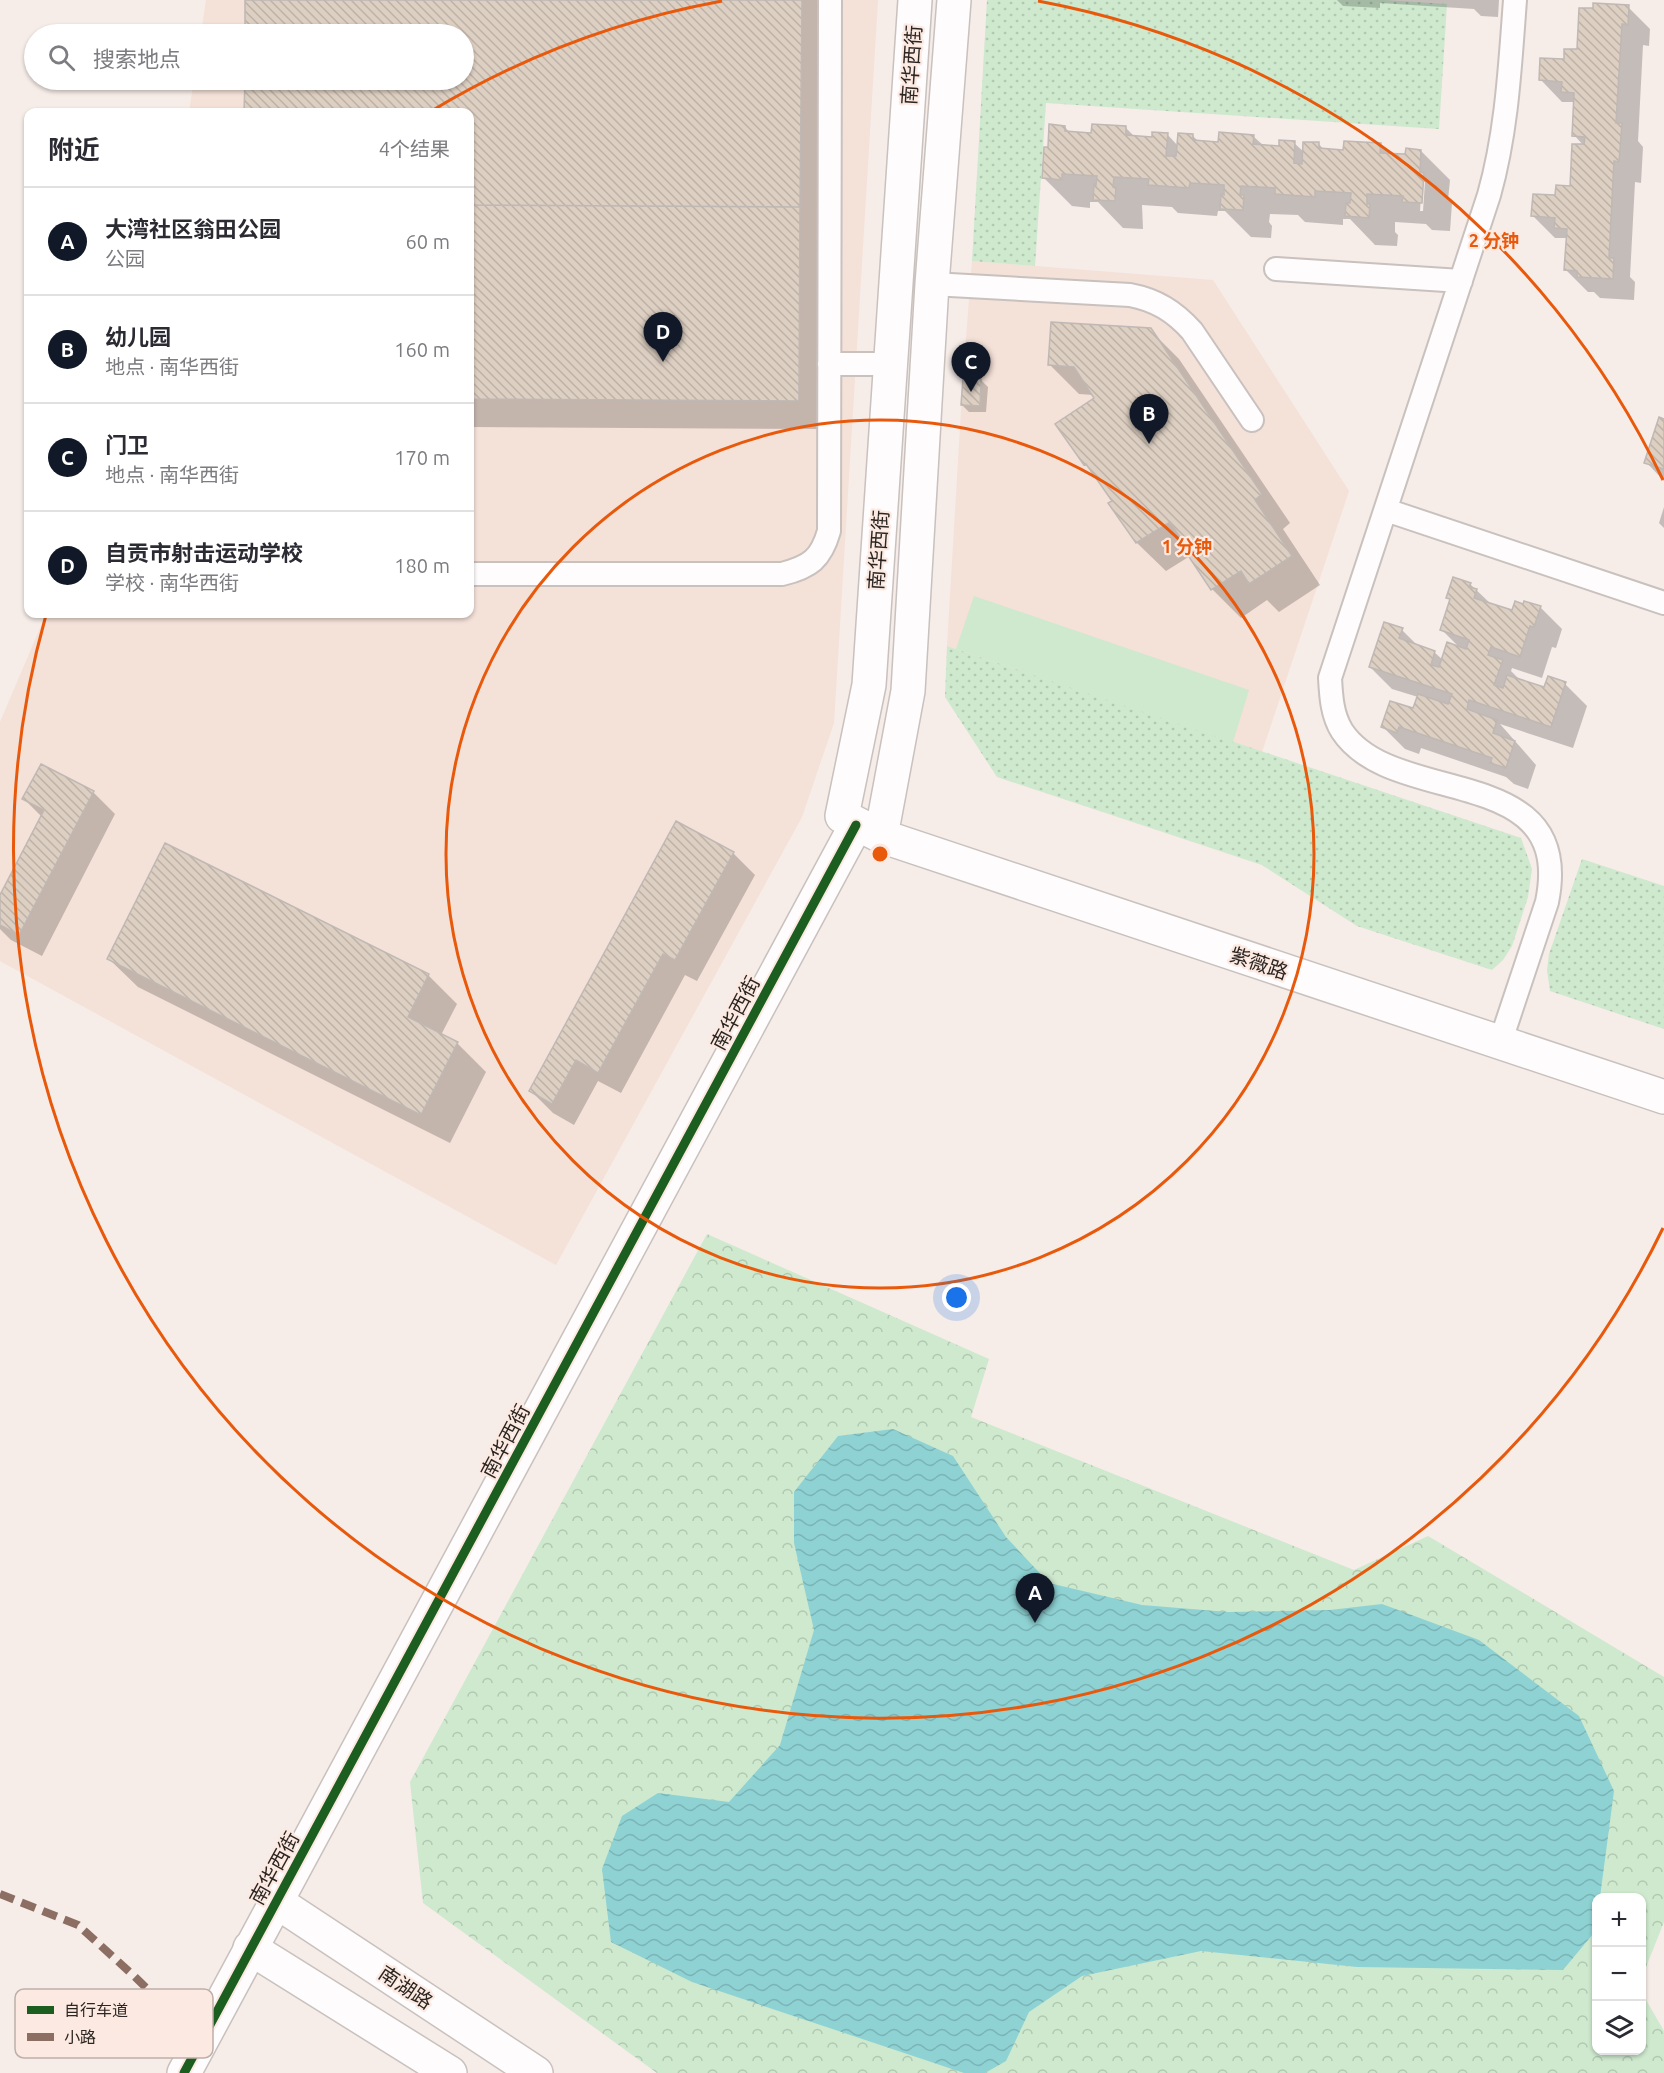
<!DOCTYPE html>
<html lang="zh">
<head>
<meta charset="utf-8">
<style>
  :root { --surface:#fff; --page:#f2f2f3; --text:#2b2b33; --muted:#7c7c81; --line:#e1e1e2; --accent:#111827 }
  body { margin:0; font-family:Ubuntu,"Noto Sans SC",sans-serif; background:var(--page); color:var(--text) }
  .controls { position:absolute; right:18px; bottom:18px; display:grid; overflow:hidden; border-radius:12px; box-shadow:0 2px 4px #0004 }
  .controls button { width:54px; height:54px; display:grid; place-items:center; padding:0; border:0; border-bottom:2px solid var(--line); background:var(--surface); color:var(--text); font:30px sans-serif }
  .you { position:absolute; left:957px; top:1298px; width:21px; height:21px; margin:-15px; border:4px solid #fff; border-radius:50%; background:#1a73e8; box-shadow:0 0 0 9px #1a73e833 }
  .badge { display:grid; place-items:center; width:39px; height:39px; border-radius:50%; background:var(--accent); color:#fff; font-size:20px; font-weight:700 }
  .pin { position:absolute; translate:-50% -50px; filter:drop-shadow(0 2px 3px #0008) }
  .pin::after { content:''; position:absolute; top:32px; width:21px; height:18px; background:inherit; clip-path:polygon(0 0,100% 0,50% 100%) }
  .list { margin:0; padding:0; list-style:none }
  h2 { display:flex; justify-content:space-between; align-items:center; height:78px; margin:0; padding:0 24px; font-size:26px }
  h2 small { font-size:20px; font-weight:400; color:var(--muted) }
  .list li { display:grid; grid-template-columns:39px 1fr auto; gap:18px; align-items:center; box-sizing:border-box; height:108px; padding:0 24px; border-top:2px solid var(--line) }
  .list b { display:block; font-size:22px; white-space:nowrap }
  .list p { margin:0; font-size:20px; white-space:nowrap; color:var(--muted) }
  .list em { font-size:20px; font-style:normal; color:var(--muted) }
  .icon { flex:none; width:33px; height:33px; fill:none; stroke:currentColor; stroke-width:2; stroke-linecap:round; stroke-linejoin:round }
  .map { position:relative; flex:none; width:1664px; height:2073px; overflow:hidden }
  .search { position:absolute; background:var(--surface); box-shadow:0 2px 4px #0004; left:24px; top:24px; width:450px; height:66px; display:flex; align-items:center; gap:15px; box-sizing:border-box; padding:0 21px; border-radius:33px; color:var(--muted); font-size:22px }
  .panel { position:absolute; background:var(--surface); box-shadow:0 2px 4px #0004; left:24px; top:108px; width:450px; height:510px; border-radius:12px }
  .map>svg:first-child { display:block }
  .built { fill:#f4e1d8 }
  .grass { fill:url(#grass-dots) }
  .park { fill:url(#park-crowns) }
  .pitch { fill:#cee9ce }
  .water { fill:url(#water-waves) }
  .shadow { fill:#0003; fill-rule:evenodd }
  .building { fill:url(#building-back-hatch); stroke:#bfb8b4; stroke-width:1.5 }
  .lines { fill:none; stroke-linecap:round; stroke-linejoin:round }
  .service-casing { stroke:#c8c1be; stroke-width:26 }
  .minor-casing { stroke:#c8c1be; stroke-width:36 }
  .secondary-casing { stroke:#c8c1be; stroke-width:36 }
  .service { stroke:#fefcfc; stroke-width:22 }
  .minor { stroke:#fefcfc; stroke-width:33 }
  .secondary { stroke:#fefcfc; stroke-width:33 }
  .quiet { stroke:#8d6e63; stroke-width:8; stroke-dasharray:15 8; stroke-linecap:butt }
  .cycleway-casing { stroke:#fceae2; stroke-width:13 }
  .cycleway { stroke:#1b5e20; stroke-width:9 }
  .ring { fill:none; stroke:#e8590c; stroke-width:3 }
  .labels { text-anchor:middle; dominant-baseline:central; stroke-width:4.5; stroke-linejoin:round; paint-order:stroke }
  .street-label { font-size:20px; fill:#2c2623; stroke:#fceae2 }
  .key { fill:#fceae2; stroke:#beafa9; stroke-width:1.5 }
  .key-label { font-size:16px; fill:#2c2623 }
  .centre { fill:#e8590c; stroke:#fceae2; stroke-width:3 }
  .ring-label { font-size:18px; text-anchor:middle; font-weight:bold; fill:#e8590c; stroke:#fceae2; stroke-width:4.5; stroke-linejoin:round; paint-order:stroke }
</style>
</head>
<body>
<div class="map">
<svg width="1664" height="2073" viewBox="0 0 1664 2073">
  <defs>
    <pattern id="grass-dots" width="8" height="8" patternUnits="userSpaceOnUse" patternTransform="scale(1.5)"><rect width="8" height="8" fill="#cee9ce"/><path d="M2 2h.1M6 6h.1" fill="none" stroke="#b1c8b1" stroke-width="1.8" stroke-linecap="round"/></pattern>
    <pattern id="park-crowns" width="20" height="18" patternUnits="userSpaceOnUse" patternTransform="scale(1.5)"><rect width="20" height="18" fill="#cee9ce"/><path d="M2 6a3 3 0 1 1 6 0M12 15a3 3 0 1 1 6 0" fill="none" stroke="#b1c8b1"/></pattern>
    <pattern id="water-waves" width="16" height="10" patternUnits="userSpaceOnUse" patternTransform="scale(1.5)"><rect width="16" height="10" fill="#8ed2d4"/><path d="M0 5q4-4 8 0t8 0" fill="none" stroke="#7bb4b6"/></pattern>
    <pattern id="building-back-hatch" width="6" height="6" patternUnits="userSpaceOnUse" patternTransform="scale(1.5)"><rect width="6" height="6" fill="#ddcfc2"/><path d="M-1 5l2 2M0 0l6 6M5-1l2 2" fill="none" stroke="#beb2a6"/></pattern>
  </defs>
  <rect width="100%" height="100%" fill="#f6ece8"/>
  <path class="built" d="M206,0H878L834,723L802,817L556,1265L0,961V722L46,614H470V112H189L194,80H464V34H201Z
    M972,261L1213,280L1349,491L1262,752L947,646L963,378Z"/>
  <path class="grass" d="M987,0H1384L1447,4L1439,129L1046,103L1035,266L972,261Z
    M947,646L1521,838L1532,869L1528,897L1512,946L1503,960L1492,970L1357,926L1262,865L997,777L945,697Z
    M1582,859L1664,886V1029L1550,991L1547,970L1549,954Z"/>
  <path class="park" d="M707,1234L989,1359L971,1417L1354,1570L1428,1536L1664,1677V1922L1642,1977V1898H1596V2050H1642V1993L1664,2031V2073H657L423,1903L410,1782Z"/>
  <path class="pitch" d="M974,596L1249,690L1233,742L956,649Z"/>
  <path class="water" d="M893,1429L953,1456L1006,1537L1049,1583L1142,1605L1228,1612L1330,1610L1382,1604L1479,1640L1579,1716L1614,1791L1600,1897L1596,1898V1914L1593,1934L1563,1970L1357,1967L1201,1951L1082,1976L1029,2012L1006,2061L985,2073H964L692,1982L611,1942L602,1869L622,1816L658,1793L729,1802L780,1745L814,1630L794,1543V1492L838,1436Z"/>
  <path class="shadow" d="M247,0H830L827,429L470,427V112H246V80H464V34H247Z
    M1337,0H1499L1498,17L1481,16L1474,9L1380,3V8L1343,6Z
    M1628,7L1650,29L1649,46L1643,45L1638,141L1643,147L1641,183L1635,182L1630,277L1635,282L1634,300L1600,298L1594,292H1588L1566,270V238H1555L1533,216L1571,187L1584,146L1574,135L1575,104L1573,102H1562L1541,80L1578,51Z
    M1065,127L1070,133L1093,134L1126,128L1135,137L1153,139L1167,134L1178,146L1192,135L1199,142L1220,143L1253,136L1264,146L1280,148L1294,143L1304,152L1319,144L1324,150L1345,151L1380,144L1391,155L1407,156L1421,151L1450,180L1448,200L1452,203L1450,231L1432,230L1426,224L1395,222V232L1398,235L1397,246L1375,245L1350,219H1343V225L1305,222L1298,215L1270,214L1269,222L1272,226L1271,238L1251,237L1225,211H1218L1217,216L1178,213L1172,207L1142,205L1143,229L1123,228L1098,202H1090V208L1072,206L1043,177L1049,148ZM1422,182H1425L1423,211H1420Z
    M1150,330L1179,359L1290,523L1283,529L1320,585L1279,612L1267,600L1241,618L1212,589L1190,556L1166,571L1137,543L1111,504L1114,501L1096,474L1085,464L1096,398L1094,395L1079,394L1050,365Z
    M981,380L988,387L986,412H969L962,405Z
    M1664,420V481L1646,462Z
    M1664,507V528L1659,523Z
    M1470,584L1492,605L1513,612L1540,607L1562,629L1556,648L1552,647L1542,678L1512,668L1511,671L1521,681L1545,688L1565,684L1587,706L1573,748L1500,724L1536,765L1528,789L1514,784L1506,777L1421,748L1419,754L1405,749L1383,727L1414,710L1418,697L1392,689L1370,667L1402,630L1419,647L1434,652L1443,660L1460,648L1442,630L1451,601L1448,598Z
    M93,792L115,814L42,956L11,940L0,929V898L42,817L24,799Z
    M733,853L755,875L697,981L685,975L621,1093L598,1081L574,1125L553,1113L531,1091Z
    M109,959L428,975L457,1004L441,1035L457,1043L486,1072L450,1143L138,987Z"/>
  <path class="building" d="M245,0H802L800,207L470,205V112H244L245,80H464V34H245Z
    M1593,3L1629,5L1628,25L1622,24L1616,123H1622L1619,162L1614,161L1609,258H1614L1613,279L1577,277V271L1564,270L1567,229L1554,228L1555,218L1531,216L1533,194L1555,195L1556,185L1570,186L1572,144H1584L1585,137L1572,136L1574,93L1561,92L1562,82L1539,80L1540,58L1564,59V49H1577L1579,8H1593Z
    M1049,124L1065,126V131L1091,133L1092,124L1126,126V135L1152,137V132L1168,133L1166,156H1176L1178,133L1193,134V140L1218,142L1219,132L1254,135L1253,144L1279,146V140L1295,141L1294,163L1302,164L1303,142H1319V148L1343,150L1344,141L1381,143L1380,153L1405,154L1406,148L1421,150L1420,172L1424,173L1422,203L1402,202L1403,196L1367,194V204H1370L1369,218L1345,216L1346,203H1350L1351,193L1315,191V197L1275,194V188L1241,186L1240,195H1244L1243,210L1220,209L1221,194L1224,195V185L1190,183L1189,188L1148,185L1149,179L1114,177L1113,187H1116L1115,201L1093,200L1094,184L1096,185L1097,176L1062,174V180L1042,178L1044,147H1048Z
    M470,205L800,207L799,401L470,399Z
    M1051,322L1151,328L1262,494L1255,500L1292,556L1249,584L1241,571L1211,590L1183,548L1186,546L1170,522L1136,543L1108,503L1112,501L1086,464L1084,465L1055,424L1094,398L1074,367L1048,365Z
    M963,378L981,379L980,406L961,405Z
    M1659,417L1664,419V469L1644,463Z
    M1453,577L1471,583L1469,587L1477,589L1474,598L1512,610L1515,601L1523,604L1524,601L1541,606L1534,627L1530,626L1520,657L1491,647L1488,655L1503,660L1494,685L1503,688L1507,675L1544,687L1548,676L1566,682L1551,727L1469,700L1467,709L1497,720L1493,733L1515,741L1506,768L1490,763L1492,758L1399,727L1397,733L1381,727L1390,701L1413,708L1418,694L1448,704L1452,694L1369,667L1384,622L1403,628L1399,638L1435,651L1431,665L1439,667L1447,642L1466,649L1469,640L1440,630L1450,599L1446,598Z
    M41,764L94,791L19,935L0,925V895L44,810L22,799Z
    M676,821L734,852L675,960L663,954L598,1073L576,1060L552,1104L529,1091Z
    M165,843L429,974L408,1017L458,1042L421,1115L107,959Z"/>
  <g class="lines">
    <g class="service-casing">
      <path id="service" d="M1276,269L1461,281
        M932,284L1130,295C1156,300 1174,311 1192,331L1252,420
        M829,364H891
        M1386,510L1664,603
        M470,574H782C810,567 821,559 829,531L830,0
        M1500,1043L1547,902C1576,760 1393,809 1342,731C1332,715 1331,696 1330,678L1489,195C1507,131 1510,66 1515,0"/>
    </g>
    <g class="minor-casing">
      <path id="minor" d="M184,2073L856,825"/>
    </g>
    <g class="secondary-casing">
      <path id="secondary" d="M915,0L869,685L842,816L881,836L1664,1097
        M881,836L908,691L932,284L954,0
        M277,1902L536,2073
        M250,1948L450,2073"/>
    </g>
    <use href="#service" class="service"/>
    <use href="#minor" class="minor"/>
    <use href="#secondary" class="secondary"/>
    <path class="quiet" d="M0,1894L78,1925L134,1976L201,2041"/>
    <g class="cycleway-casing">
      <path id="cycleway" d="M184,2073L856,825"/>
    </g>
    <use href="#cycleway" class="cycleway"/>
  </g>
  <g class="ring">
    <circle cx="880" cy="854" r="434"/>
    <path d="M1663 1228A868 868 0 0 1 46 615M433 110A868 868 0 0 1 722 1M1038 1A868 868 0 0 1 1663 480"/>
  </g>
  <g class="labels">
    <g class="street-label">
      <text transform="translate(911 65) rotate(-86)">南华西街</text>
      <text transform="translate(878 550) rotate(-86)">南华西街</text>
      <text transform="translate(1259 963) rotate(19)">紫薇路</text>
      <text transform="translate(735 1013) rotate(-62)">南华西街</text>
      <text transform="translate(505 1441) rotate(-62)">南华西街</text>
      <text transform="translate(274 1868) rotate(-61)">南华西街</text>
      <text transform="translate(406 1987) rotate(34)">南湖路</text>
    </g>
  </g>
  <rect x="15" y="1989" width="198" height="69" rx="9" class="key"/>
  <rect x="27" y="2006" width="27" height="8" fill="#1b5e20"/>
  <rect x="27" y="2033" width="27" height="8" fill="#8d6e63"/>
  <g class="key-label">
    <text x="64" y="2016">自行车道</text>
    <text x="64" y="2043">小路</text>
  </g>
  <circle cx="880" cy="854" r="9" class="centre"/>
  <g class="ring-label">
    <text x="1494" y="247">2 分钟</text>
    <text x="1187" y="553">1 分钟</text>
  </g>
</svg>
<div class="controls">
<button>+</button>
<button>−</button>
<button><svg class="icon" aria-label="layers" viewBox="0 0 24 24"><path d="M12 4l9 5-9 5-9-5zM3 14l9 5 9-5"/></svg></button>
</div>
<div class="you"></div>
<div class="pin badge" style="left:1035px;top:1623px">A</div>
<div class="pin badge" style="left:1149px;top:444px">B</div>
<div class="pin badge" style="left:971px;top:392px">C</div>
<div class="pin badge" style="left:663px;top:362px">D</div>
<div class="search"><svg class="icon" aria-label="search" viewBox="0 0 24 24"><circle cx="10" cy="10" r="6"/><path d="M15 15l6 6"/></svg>搜索地点</div>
<section class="panel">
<h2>附近<small>4个结果</small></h2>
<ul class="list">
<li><span class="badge">A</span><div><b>大湾社区翁田公园</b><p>公园</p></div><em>60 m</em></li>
<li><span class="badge">B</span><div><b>幼儿园</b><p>地点 · 南华西街</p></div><em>160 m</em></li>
<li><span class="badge">C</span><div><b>门卫</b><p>地点 · 南华西街</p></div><em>170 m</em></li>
<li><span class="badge">D</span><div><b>自贡市射击运动学校</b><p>学校 · 南华西街</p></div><em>180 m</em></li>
</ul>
</section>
</div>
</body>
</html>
